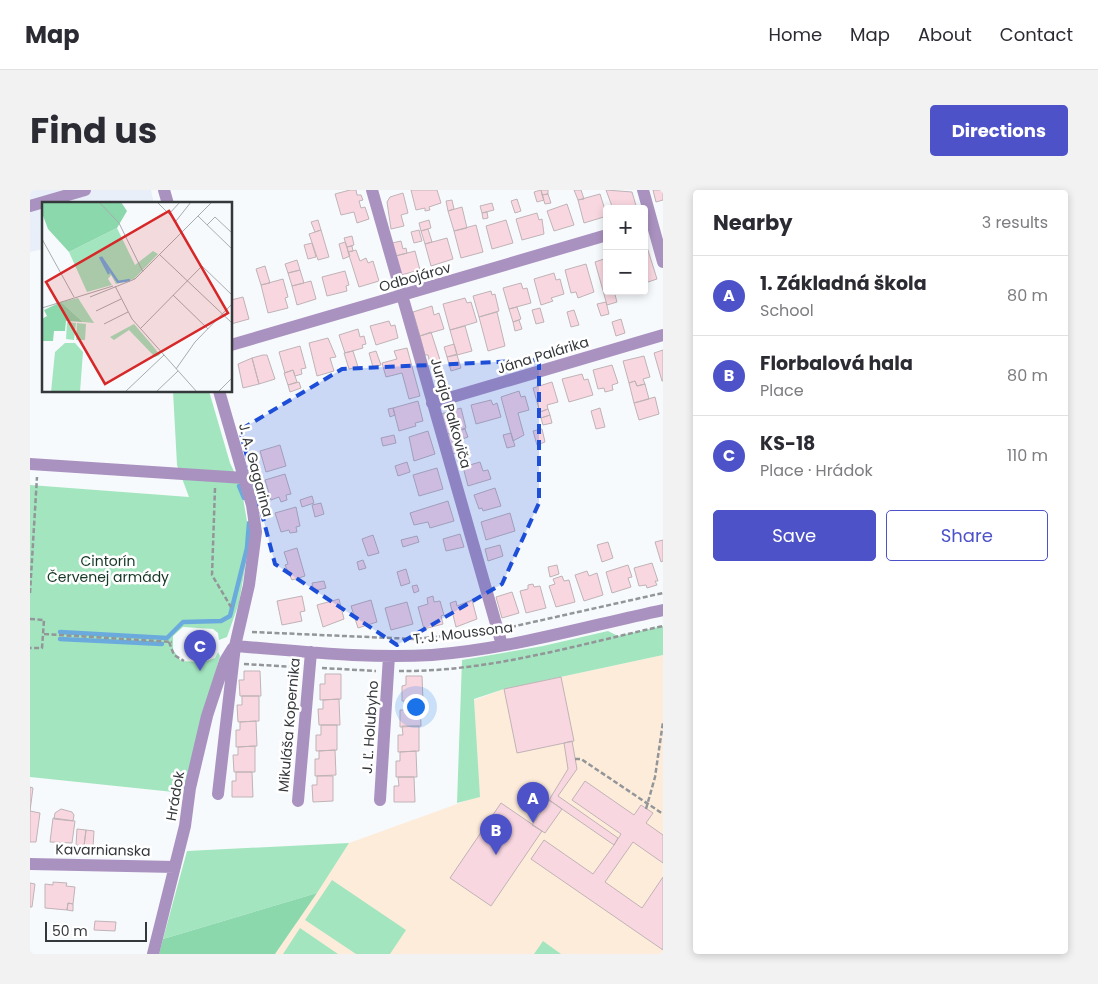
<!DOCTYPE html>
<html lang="en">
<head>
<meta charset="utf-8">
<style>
  :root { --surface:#fff; --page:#f2f2f3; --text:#2b2b33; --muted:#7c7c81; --line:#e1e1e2; --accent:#4d52c8 }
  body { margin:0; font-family:Poppins,sans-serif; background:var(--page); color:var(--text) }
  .controls { position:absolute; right:15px; top:15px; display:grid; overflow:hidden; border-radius:5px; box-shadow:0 2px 8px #0003 }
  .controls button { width:45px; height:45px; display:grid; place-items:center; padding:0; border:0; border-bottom:1px solid var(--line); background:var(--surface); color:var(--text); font:25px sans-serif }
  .scale { position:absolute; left:15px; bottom:12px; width:102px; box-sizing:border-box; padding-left:5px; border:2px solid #35383b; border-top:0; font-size:14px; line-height:18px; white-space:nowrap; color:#35383b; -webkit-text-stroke:4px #fff; paint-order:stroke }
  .you { position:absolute; left:385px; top:516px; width:18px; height:18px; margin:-12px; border:4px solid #fff; border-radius:50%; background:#1a73e8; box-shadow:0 0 0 8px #1a73e833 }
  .badge { display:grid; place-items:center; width:32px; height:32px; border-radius:50%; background:var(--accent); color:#fff; font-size:16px; font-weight:700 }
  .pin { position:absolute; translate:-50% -41px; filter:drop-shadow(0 1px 2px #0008) }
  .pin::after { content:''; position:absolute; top:26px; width:18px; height:15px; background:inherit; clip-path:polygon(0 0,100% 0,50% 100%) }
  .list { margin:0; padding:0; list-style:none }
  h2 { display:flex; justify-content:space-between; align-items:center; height:65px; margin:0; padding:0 20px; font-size:21px }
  h2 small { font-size:16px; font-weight:400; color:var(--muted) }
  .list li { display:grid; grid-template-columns:32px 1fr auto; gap:15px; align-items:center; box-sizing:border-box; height:80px; padding:0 20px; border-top:1px solid var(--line) }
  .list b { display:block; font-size:19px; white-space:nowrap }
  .list p { margin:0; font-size:16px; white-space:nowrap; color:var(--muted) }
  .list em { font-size:16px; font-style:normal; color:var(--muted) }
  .actions { display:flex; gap:10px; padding:15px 20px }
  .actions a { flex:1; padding:11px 0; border:1px solid var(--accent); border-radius:5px; text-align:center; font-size:18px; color:var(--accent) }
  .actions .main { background:var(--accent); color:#fff }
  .map { position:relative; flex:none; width:633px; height:764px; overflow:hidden; border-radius:5px }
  header { display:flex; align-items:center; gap:30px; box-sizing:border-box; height:70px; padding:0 25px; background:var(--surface); border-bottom:1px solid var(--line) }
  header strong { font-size:24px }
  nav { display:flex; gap:28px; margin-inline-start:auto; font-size:18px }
  .intro { display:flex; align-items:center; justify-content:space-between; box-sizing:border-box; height:120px; padding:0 30px }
  h1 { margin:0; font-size:35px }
  .button { padding:12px 22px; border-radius:5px; background:var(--accent); color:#fff; font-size:18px; font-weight:700 }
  main { display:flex; gap:30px; padding:0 30px }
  aside { flex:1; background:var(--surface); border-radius:5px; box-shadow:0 2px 8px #0003 }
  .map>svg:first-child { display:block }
  .built { fill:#e8eff9 }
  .education { fill:#feecdb }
  .green { fill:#a3e5bf }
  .forest { fill:#8bd8ac }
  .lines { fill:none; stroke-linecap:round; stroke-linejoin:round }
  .stream { stroke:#6baadd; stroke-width:4.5 }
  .building { fill:#f9d7e1; stroke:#bfb3b6 }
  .path { stroke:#939699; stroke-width:2.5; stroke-dasharray:5 2.5; stroke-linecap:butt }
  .minor { stroke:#aa92c0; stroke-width:12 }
  .marked { fill:#1d4ed8; fill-opacity:0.2; stroke:#1d4ed8; stroke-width:4; stroke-dasharray:10 6; stroke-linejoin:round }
  .labels { text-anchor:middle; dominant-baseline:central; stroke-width:5; stroke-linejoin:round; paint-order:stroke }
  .street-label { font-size:14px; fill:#35383b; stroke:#fff }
  .park-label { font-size:14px; fill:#143624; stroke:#fff }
  .inset-river { fill:none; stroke:#6baadd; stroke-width:2.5 }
  .inset-road { fill:none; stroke:#a9acaf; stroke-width:1 }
  .view { fill:#d62828; fill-opacity:0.15; stroke:#d62828; stroke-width:2.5 }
  .inset-edge { fill:none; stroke:#35383b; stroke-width:2.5 }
</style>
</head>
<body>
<header>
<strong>Map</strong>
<nav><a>Home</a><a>Map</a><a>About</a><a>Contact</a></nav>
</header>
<div class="intro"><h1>Find us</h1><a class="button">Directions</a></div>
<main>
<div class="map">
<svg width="633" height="764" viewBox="0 0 633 764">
  <rect width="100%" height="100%" fill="#f7fafd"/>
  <path class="built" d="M0,0H121L124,14H14V59L0,62Z"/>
  <path class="education" d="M633,465V764H245L319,653L449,606L444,510L474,499Z"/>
  <path class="green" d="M143,201H179L200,273L211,296L220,349L209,413L197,447L189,450L188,443L183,439L153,437L143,446V460L151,471L171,472L172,457L178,458L177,471L185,468L188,462L190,466L153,603L0,587V295L159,307L147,275Z
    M633,436V465L474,499L444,509L450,607L427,613L432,470L513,456L578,441L588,446Z
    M319,653L287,703L133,749L157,661Z
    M302,690L376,740L360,764H326L275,730Z
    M270,738L308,764H253Z
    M513,751L531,764H504Z"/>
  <path class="forest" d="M287,703L245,764H129L133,749Z"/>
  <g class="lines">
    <path class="stream" d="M209,296L214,308
      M30,442L137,448L153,432L191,431L200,426L217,358L219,333
      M30,449L132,454"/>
  </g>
  <path class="building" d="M320,0H326L327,5H331L333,10L329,11L331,18L335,17L339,29L327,33L324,22L311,25L305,4Z
    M381,0H407L411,13L399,17L400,20L395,21V18L386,20Z
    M511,0H518V4L512,5Z
    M511,0L514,10L507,12L504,2Z
    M544,0H551L554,9L548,10Z
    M576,0L602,2L607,19H583Z
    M623,0H633V10L626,12Z
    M373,3L378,23L371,25L374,36L361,39L357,12L360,7Z
    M518,4L521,13L515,14L512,5Z
    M570,4L577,26L554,33L548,10Z
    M487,9L491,21L485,23L481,11Z
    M422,10L424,19L418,21L416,11Z
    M462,13L464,20L452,23L450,16Z
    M537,14L544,35L524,41L517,21Z
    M432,17L437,38L424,41L418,21Z
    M457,22L458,28L453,29L452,23Z
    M507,23L509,30L512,29L514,44L492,50L486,29Z
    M288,30L291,40L285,42L281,32Z
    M399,30L401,38L391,41L389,33Z
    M476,30L483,53L462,59L456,36Z
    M446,35L453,62L431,68L424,41Z
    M398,39L402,52L395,54L391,41Z
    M291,40L299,67L288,70L279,44Z
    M389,40L392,51L384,53L381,42Z
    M322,46L324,55L317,57L314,48Z
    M417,48L423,69L401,76L395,54Z
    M371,51L373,59L376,58L377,63L365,66L362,53Z
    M315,52L320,66L313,69L309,54Z
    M282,53L286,67L278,69L274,55Z
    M322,56L323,61L318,62L317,57Z
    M614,57H617L627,89L615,93Z
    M326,60L330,71L336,68L338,73L343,71L349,91L329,97L318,62Z
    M385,61L390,80L371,85L366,66Z
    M577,68V101H584L587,112L577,115L565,72Z
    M267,70L270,80L258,83L255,74Z
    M556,74L564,102L548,108L546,102L541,103L535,80Z
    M235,76L240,93L231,95L226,79Z
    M270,80L274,93L262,96L258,83Z
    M315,81L319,95L316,96L317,101L297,106L292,87Z
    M524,83L526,90L530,89L534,104L521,108L523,111L511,115L504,89Z
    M253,89L258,107L255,108L258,118L238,123L231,95Z
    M281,91L286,109L267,115L262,96Z
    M491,93L493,99L497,98L501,113L479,119L473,98Z
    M461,101L462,105L465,104L469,121L449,127L443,106Z
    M213,107L219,129L201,134V110Z
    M435,108L437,113L441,112L447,132L420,140L413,114Z
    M576,112L579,124L571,126L567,114Z
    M402,116L404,125L409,123L414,139L390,146L383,122Z
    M487,117L491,129L483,132L479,119Z
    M510,118L514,132L506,134L502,120Z
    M544,120L549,135L541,137L537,122Z
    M467,122L475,156L458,161L449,127Z
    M591,129L595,143L586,146L582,132Z
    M489,130L492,139L485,141L483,132Z
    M359,131L361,136L365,135L368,148L346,155L340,136Z
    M435,136L442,161L427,165L420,140Z
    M328,139L330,147L334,146L336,154L332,155L333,158L315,163L309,145Z
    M401,142L410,170L400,173L398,165H395L390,146Z
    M298,148L306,167L300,168L304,181L287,186L279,153Z
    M424,154L427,164L417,167L414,157Z
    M270,156L276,178L271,179L272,184L265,186L263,180L255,183L249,162Z
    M377,158L390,206L379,209L372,183L356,187L352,173L367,169L364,161Z
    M633,160V191H632L624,163Z
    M323,161L328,177L319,179L314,163Z
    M346,161L351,175L343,177L339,163Z
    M233,165H237L245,189L229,194L222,168Z
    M427,165L431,178L421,181L417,167Z
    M614,166L620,187L613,189L615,194L607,196L605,191L599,193L593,171Z
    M222,168L229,194L213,198L208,174Z
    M582,175L588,193L582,195L583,200L575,202L574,198L568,199L563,180Z
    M263,180L267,192L258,195L254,183Z
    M552,184L554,190L558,189L563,205L539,212L532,189Z
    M605,191L607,196L615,194L619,209L604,213L599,193Z
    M269,192L271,198L260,202L258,195Z
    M522,192L528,212L517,215L518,219L510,222L503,198Z
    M489,201L491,207L495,206L499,220L488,223L494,245L483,251L471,207Z
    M625,207L629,224L609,230L604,213Z
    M461,210L463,215L467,213L471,227L446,234L441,215Z
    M388,211L393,231L385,233L386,236L369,241L363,218Z
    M363,218L365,225L360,227L358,219Z
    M431,218L436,238L417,244L411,224Z
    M570,218L575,237L566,239L561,221Z
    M518,219L520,225L511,228L510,222Z
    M520,225L522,233L513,235L511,228Z
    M435,239L438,247L427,251L428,254L420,257L417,244Z
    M512,239L515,252L507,255L503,241Z
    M398,241L405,264L384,271L379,247Z
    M481,243L485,256L477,258L473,245Z
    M364,245L366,253L353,256L351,248Z
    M430,254L432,261L422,264L420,257Z
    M250,255L256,276L236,282L230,261Z
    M377,272L380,282L368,286L365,276Z
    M450,272L453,281L458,280L461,289L438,296L433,277Z
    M407,278L413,299L389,306L383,285Z
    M255,284L261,304L256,305L257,310L251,312L249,307L241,310L235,290Z
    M465,298L471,316L453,321L452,318L449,319L444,305Z
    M282,306L284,313L272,317L270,310Z
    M418,311L424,331L400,338L398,332L384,335L380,323Z
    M291,313L294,324L285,327L282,315Z
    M266,317L270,336L266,337L267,342L260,343L259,340L251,342L245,323Z
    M480,323L485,341L456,350L451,332Z
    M430,344L434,357L416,361L413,349Z
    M343,345L349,363L338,366L332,349Z
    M387,346L389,352L373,357L371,350Z
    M633,350V371L631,372L625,352Z
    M578,352L583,368L572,372L567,355Z
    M470,355L473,366L458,371L455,359Z
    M267,358L275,386L262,390L255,375L258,374L254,362Z
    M333,370L336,378L329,380L327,372Z
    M622,373L628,391H625L627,395L617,398L616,395L609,396L604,378Z
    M527,375L529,384L520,387L518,377Z
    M598,375L602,387L598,388L601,397L582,403L576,382Z
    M376,379L380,393L371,396L367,382Z
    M557,381L559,386L567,383L573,405L554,411L545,385Z
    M532,386L534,391L539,390L545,412L526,417L519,396L525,394L523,389Z
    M294,391L296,398L284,401L282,393Z
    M503,394L504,397L510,396L516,418L496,423L490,401L498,399V395Z
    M387,395L389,401L384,403L382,396Z
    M482,402L489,423L472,428L466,407Z
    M272,406L275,421L270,422L272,431L252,435L247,411Z
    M403,406L404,412L410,411L414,425L411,426L413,434L394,439L388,417L398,414L397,408Z
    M309,409L314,429L293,437L287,415Z
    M341,410L347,432L328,438L321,416Z
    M442,410L447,429L426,437L420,413L426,411L427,416Z
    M377,412L383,434L361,440L355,418Z
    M214,481H230L231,506H210L209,490H214Z
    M295,484H311V509L290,510V494H295Z
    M376,486H392L393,511H372V496L376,495Z
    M531,487L544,551L487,563L474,499Z
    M212,506H229V531L208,532L207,515H212Z
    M309,509L310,535H289L288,519H293V510Z
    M374,511H390L391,536L370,537V520H375Z
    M226,531L227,556L206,557V540H210V532Z
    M291,535H307V560L286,561V545H291Z
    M372,536H389V561L368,562V545H373Z
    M542,551L547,579L528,606L588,648L584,655L519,610L538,579L534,553Z
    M225,556V582H204L203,565H208V557Z
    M305,560L306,585L285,586V569H289V561Z
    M386,561L387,587H366V571H370V562Z
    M206,582H222L223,607H202V591H206Z
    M287,586H303V611L283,612L282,595H287Z
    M368,587H384L385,612H364V596H369Z
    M555,591L604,625L611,615L623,623L616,633L633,645V673L603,652L575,692L612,718L633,687V760L501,669L514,650L563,684L584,655L591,644L542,610Z
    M0,597L3,598L0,621L10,623L6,652H0Z
    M519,610L532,619L515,643L502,635Z
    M471,613L512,641L461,716L420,688Z
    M31,619L42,622L44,625L43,631L24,629L25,623Z
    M23,628L45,631L42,653L20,652Z
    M47,639L56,640L54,656L46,655Z
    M56,640L64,641L63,657L54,656Z
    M23,692L37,693L36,696L45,697L43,714L38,713L37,720L15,718V694L23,695Z
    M0,693L5,694L2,717H0Z
    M38,713L43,714V721L37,720Z
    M65,731L86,732L85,741L64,740Z"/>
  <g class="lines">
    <path class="path" d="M185,298L182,385L201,417
      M0,403L7,287
      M0,429L14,430L12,458H0
      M481,437L633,403
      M222,442L384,449L456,442
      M14,444L142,452
      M139,452L144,465L154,471
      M214,474L266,477
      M292,478L346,481
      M369,481C459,482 546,455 633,436
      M545,569H551L633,624
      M616,619L625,587L633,532"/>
    <path class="minor" d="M134,0L138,14
      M342,0L472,455
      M613,0L633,72
      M0,16L55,0
      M201,155L577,45
      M402,213L633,145
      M0,274L214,288
      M205,456C270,461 337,469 402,465C480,459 557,436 633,420
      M188,604L205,456L219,395L226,342L222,315L189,201
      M350,610L359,466
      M268,611L281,462
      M0,674L145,677
      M123,764L155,636L160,598L177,526L195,471L203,458"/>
  </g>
  <path class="marked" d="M509,170V313L472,394L367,455L245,374L210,240L312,179Z"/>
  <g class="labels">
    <g class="street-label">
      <text transform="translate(385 87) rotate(-16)">Odbojárov</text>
      <text transform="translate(513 165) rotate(-17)">Jána Palárika</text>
      <text transform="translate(421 223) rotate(74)">Juraja Palkoviča</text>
      <text transform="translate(226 280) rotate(75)">J. A. Gagarina</text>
      <text transform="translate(433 443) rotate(-7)">T. J. Moussona</text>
      <text transform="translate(259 535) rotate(-85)">Mikuláša Kopernika</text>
      <text transform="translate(340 537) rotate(-86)">J. Ľ. Holubyho</text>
      <text transform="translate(145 606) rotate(-80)">Hrádok</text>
      <text transform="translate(73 660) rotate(1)">Kavarnianska</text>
    </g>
    <g class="park-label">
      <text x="78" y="371">Cintorín<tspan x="78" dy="16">Červenej armády</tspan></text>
    </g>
  </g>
  <g transform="translate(12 12)">
    <rect width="190" height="190" fill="#f7fafd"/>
    <path d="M75,26L93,63L111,49L116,52L92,77L74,82L69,73L66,77L70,83L45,90L27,50ZM36,96L52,121L41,120L19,100ZM25,120L34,121L32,138L24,137ZM35,121L44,122L43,138H34ZM92,122L110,143L118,153L113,155L87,128L72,138L68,135ZM23,141H33L41,150L38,190H9L13,150Z" fill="#a3e5bf"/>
    <path d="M0,0H79L85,9L75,26L27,50L6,27L0,11ZM19,100L41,120L24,119L23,129H12L11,139H0V117L5,114L2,108Z" fill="#8bd8ac"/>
    <path class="inset-river" d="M58,55L67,72M59,55L76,80L88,78"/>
    <path class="inset-road" d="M57,0L77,21L101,70M116,1L134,19L149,0M127,12L138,0M156,14L190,47M165,23L173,15L190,31M0,37L32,95M118,53L190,121M73,84L90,117L155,190M131,93L166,127M48,95L93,77L170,0M0,106L71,84M54,109L79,97M62,122L86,110M98,127L160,64L190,93M134,167L153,140L190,102M83,190L122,153M114,190L136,169M176,190L190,176"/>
    <path class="view" d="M127,9L186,111L63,182L4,80Z"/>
    <rect width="190" height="190" class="inset-edge"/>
  </g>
</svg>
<div class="controls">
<button>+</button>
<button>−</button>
</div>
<div class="scale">50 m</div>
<div class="you"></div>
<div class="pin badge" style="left:503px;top:633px">A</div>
<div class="pin badge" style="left:466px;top:665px">B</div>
<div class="pin badge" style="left:170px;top:481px">C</div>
</div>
<aside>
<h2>Nearby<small>3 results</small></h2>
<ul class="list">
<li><span class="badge">A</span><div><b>1. Základná škola</b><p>School</p></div><em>80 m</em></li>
<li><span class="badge">B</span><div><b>Florbalová hala</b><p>Place</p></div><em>80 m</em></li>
<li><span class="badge">C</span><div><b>KS-18</b><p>Place · Hrádok</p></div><em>110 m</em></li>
</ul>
<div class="actions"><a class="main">Save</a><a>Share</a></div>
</aside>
</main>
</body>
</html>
